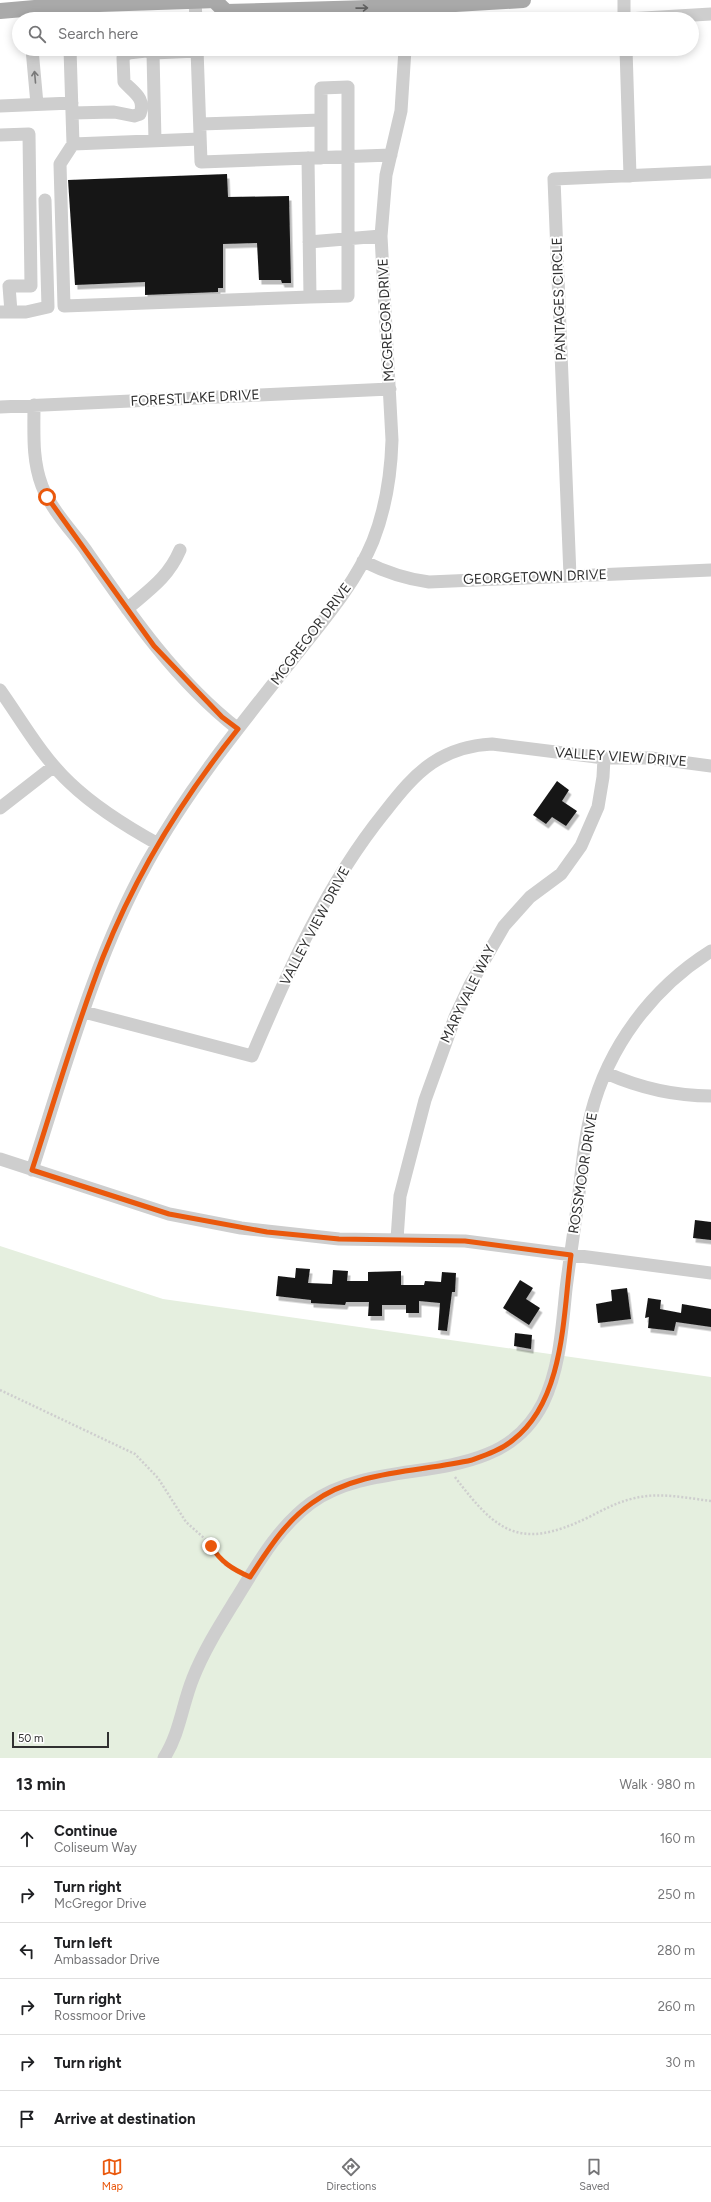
<!DOCTYPE html>
<html lang="en">
<head>
<meta charset="utf-8">
<style>
  :root { --surface:#fff; --page:#f6f6f6; --text:#202124; --muted:#757577; --line:#e0e0e0; --accent:#ea580c }
  body { margin:0; font-family:Figtree,sans-serif; background:var(--page); color:var(--text) }
  .scale { position:absolute; left:12px; bottom:10px; width:97px; box-sizing:border-box; padding-left:4px; border:2px solid #313131; border-top:0; font-size:11px; line-height:14px; white-space:nowrap; color:#313131; -webkit-text-stroke:3px #fff; paint-order:stroke }
  .stop { position:absolute; width:12px; height:12px; margin:-9px; border:3px solid #ea580c; border-radius:50%; background:#fff }
  .stop.end { background:#ea580c; border-color:#fff; box-shadow:0 1px 4px #0008 }
  .list { margin:0; padding:0; list-style:none }
  h2 { display:flex; justify-content:space-between; align-items:center; height:52px; margin:0; padding:0 16px; font-size:17px }
  h2 small { font-size:13px; font-weight:400; color:var(--muted) }
  .list li { display:grid; grid-template-columns:26px 1fr auto; gap:12px; align-items:center; box-sizing:border-box; height:56px; padding:0 16px; border-top:1px solid var(--line) }
  .list b { display:block; font-size:15px; white-space:nowrap }
  .list p { margin:0; font-size:13px; white-space:nowrap; color:var(--muted) }
  .list em { font-size:13px; font-style:normal; color:var(--muted) }
  .icon { flex:none; width:22px; height:22px; fill:none; stroke:currentColor; stroke-width:2; stroke-linecap:round; stroke-linejoin:round }
  .map { position:relative; flex:none; width:711px; height:1758px; overflow:hidden }
  .search { position:absolute; background:var(--surface); box-shadow:0 2px 10px #0003; left:12px; right:12px; top:12px; height:44px; display:flex; align-items:center; gap:10px; box-sizing:border-box; padding:0 14px; border-radius:22px; color:var(--muted); font-size:15px }
  .sheet { height:388px; background:var(--surface) }
  nav { display:flex; justify-content:space-around; align-items:center; box-sizing:border-box; height:56px; border-top:1px solid var(--line); background:var(--surface); font-size:11px; color:var(--muted) }
  nav a { display:grid; justify-items:center; gap:2px }
  nav .on { color:var(--accent) }
  .map>svg:first-child { display:block }
  .green { fill:#e5efdf }
  .building { fill:#181818; filter:url(#shadow) }
  .lines { fill:none; stroke-linecap:round; stroke-linejoin:round }
  .path { stroke:#cecece; stroke-width:2.5; stroke-dasharray:2 2; stroke-linecap:butt }
  .minor { stroke:#cecece; stroke-width:13 }
  .major { stroke:#a9a9a9; stroke-width:16 }
  .oneway { stroke:#616161 }
  .oneway2 { stroke:#787878 }
  .route { stroke:#ea580c; stroke-width:5 }
  .labels { text-anchor:middle; dominant-baseline:central; stroke-width:4; stroke-linejoin:round; paint-order:stroke }
  .street-label { font-size:14px; fill:#313131; stroke:#fff }
</style>
</head>
<body>
<div class="map">
<svg width="711" height="1758" viewBox="0 0 711 1758">
  <defs>
    <filter id="shadow"><feDropShadow dx="2.5" dy="4.5" stdDeviation="0" flood-color="#0004"/></filter>
  </defs>
  <rect width="100%" height="100%" fill="#fff"/>
  <path class="green" d="M0,1246L163,1299L711,1377V1758H0Z"/>
  <path class="building" d="M227,174L228,197L289,196L291,283H282L281,280H259L257,243L223,244V288H218V292L145,295V282L75,285L68,180Z
    M557,781L569,790L562,801L577,811L566,826L552,817L546,824L533,815Z
    M695,1220L711,1222V1240L693,1238Z
    M296,1268L310,1269L308,1283L332,1284L333,1270L348,1271L347,1281H368V1272L401,1271V1285H424L425,1281L441,1282L442,1272L456,1273L455,1292H452L447,1331L438,1330L440,1303L419,1301V1313H406V1305H382V1316H368L369,1302H346L345,1305L311,1303V1300L276,1296L278,1276L295,1278Z
    M520,1280L533,1288L526,1299L540,1308L529,1325L503,1308Z
    M627,1288L631,1319L598,1323L596,1304L612,1301L611,1290Z
    M648,1298L661,1300L660,1309L681,1313L682,1304L711,1309V1327L676,1322L674,1331L648,1328L649,1317L645,1318Z
    M515,1333L532,1335L531,1349L514,1346Z"/>
  <g class="lines">
    <path class="path" d="M0,1390L135,1454L158,1478L186,1522L204,1538L224,1564L239,1573
      M455,1477C497,1533 520,1550 587,1518C603,1510 617,1502 635,1498C659,1492 687,1498 711,1501"/>
    <path class="minor" d="M624,0V19
      M195,1L196,19
      M69,5L70,19
      M405,19L406,0
      M627,19L711,14
      M32,49L37,104
      M70,49L73,144L60,164L64,306L310,297L308,158
      M197,49L201,162L391,155
      M626,49L630,176
      M0,106L72,103
      M72,113L114,112L134,116L140,114C146,98 133,92 124,82L123,58L128,53L146,51L153,53
      M200,124L321,120
      M0,135L29,134L31,286H9L11,312
      M155,141L153,53L197,51
      M73,144L200,139
      M309,242L381,236
      M310,297L348,296V87L321,88V158
      M0,312H26L48,307L45,200
      M34,405C34,433 32,460 42,486C51,509 71,530 85,549C130,614 175,680 238,729
      M0,407L390,389
      M363,561C385,572 405,579 429,582L711,570
      M570,576L554,179L711,172
      M127,609C149,590 168,578 180,550
      M0,690C22,721 42,757 70,783C94,806 129,828 158,844
      M0,808L54,766
      M84,1012L252,1056C288,971 326,885 384,813C399,794 413,776 432,763C450,751 472,745 492,744L604,758H651L711,766
      M606,1073C640,1088 674,1096 711,1096
      M0,1159L169,1214L241,1228L339,1239L465,1241L711,1273
      M32,1170C66,1066 94,959 147,863C187,791 238,728 289,664C319,625 354,587 373,541C386,508 391,474 392,440L381,236L386,175L401,111L405,49
      M397,1239L400,1196L425,1100L455,1017L470,985L504,926L530,897L561,874L581,846L598,807L603,777L604,758
      M164,1758C180,1733 182,1705 193,1678C204,1650 220,1625 236,1599C257,1565 278,1527 311,1503C381,1452 498,1493 543,1403C560,1368 562,1327 566,1289C570,1257 575,1225 579,1193C582,1167 584,1140 591,1114C608,1047 652,988 711,951"/>
    <path class="major" d="M215,1L226,12L405,7L523,0
      M0,11L69,5L217,0"/>
  </g>
  <defs><path id="oneway-shaft" d="M-6 0H5M1.5-3L5.5 0L1.5 3" fill="none" stroke-width="1.6" stroke-linecap="round" stroke-linejoin="round"/></defs>
  <use class="oneway" href="#oneway-shaft" transform="translate(362 8) rotate(-1)"/>
  <use class="oneway2" href="#oneway-shaft" transform="translate(35 77) rotate(-95)"/>
  <g class="lines">
    <path class="route" d="M47,497L154,646L222,717L238,729C182,799 136,874 103,957C76,1026 55,1099 32,1170L169,1214L267,1232L339,1239L465,1241L571,1255C563,1314 565,1400 513,1440C501,1450 486,1455 472,1460C420,1472 356,1470 312,1503C285,1522 268,1550 250,1577C232,1569 221,1562 211,1546"/>
  </g>
  <g class="labels">
    <g class="street-label">
      <text transform="translate(559 299) rotate(-92)">PANTAGES CIRCLE</text>
      <text transform="translate(386 320) rotate(-93)">MCGREGOR DRIVE</text>
      <text transform="translate(195 398) rotate(-3)">FORESTLAKE DRIVE</text>
      <text transform="translate(535 577) rotate(-2)">GEORGETOWN DRIVE</text>
      <text transform="translate(311 634) rotate(-53)">MCGREGOR DRIVE</text>
      <text transform="translate(621 757) rotate(4)">VALLEY VIEW DRIVE</text>
      <text transform="translate(315 926) rotate(-62)">VALLEY VIEW DRIVE</text>
      <text transform="translate(468 994) rotate(-64)">MARYVALE WAY</text>
      <text transform="translate(583 1173) rotate(-81)">ROSSMOOR DRIVE</text>
    </g>
  </g>
</svg>
<div class="scale">50 m</div>
<div class="stop" style="left:47px;top:497px"></div>
<div class="stop end" style="left:211px;top:1546px"></div>
<div class="search"><svg class="icon" aria-label="search" viewBox="0 0 24 24"><circle cx="10" cy="10" r="6"/><path d="M15 15l6 6"/></svg>Search here</div>
</div>
<section class="sheet">
<h2>13 min<small>Walk · 980 m</small></h2>
<ul class="list">
<li><svg class="icon" aria-label="ahead" viewBox="0 0 24 24"><path d="M12 20V5M6 11l6-6 6 6"/></svg><div><b>Continue</b><p>Coliseum Way</p></div><em>160 m</em></li>
<li><svg class="icon" aria-label="right" viewBox="0 0 24 24"><path d="M7 20v-9h11M14 6l5 5-5 5"/></svg><div><b>Turn right</b><p>McGregor Drive</p></div><em>250 m</em></li>
<li><svg class="icon" aria-label="left" viewBox="0 0 24 24"><path d="M17 20v-9H6M10 6l-5 5 5 5"/></svg><div><b>Turn left</b><p>Ambassador Drive</p></div><em>280 m</em></li>
<li><svg class="icon" aria-label="right" viewBox="0 0 24 24"><path d="M7 20v-9h11M14 6l5 5-5 5"/></svg><div><b>Turn right</b><p>Rossmoor Drive</p></div><em>260 m</em></li>
<li><svg class="icon" aria-label="right" viewBox="0 0 24 24"><path d="M7 20v-9h11M14 6l5 5-5 5"/></svg><div><b>Turn right</b></div><em>30 m</em></li>
<li><svg class="icon" aria-label="arrive" viewBox="0 0 24 24"><path d="M6 21V4h12l-3 4 3 4H6"/></svg><div><b>Arrive at destination</b></div></li>
</ul>
</section>
<nav>
<a class="on"><svg class="icon" aria-label="map" viewBox="0 0 24 24"><path d="M3 6l6-2 6 2 6-2v14l-6 2-6-2-6 2zM9 4v14M15 6v14"/></svg>Map</a>
<a><svg class="icon" aria-label="directions" viewBox="0 0 24 24"><path d="M12 3l9 9-9 9-9-9zM9 14v-3h6M13 9l2 2-2 2"/></svg>Directions</a>
<a><svg class="icon" aria-label="saved" viewBox="0 0 24 24"><path d="M7 4h10v16l-5-4-5 4z"/></svg>Saved</a>
</nav>
</body>
</html>
